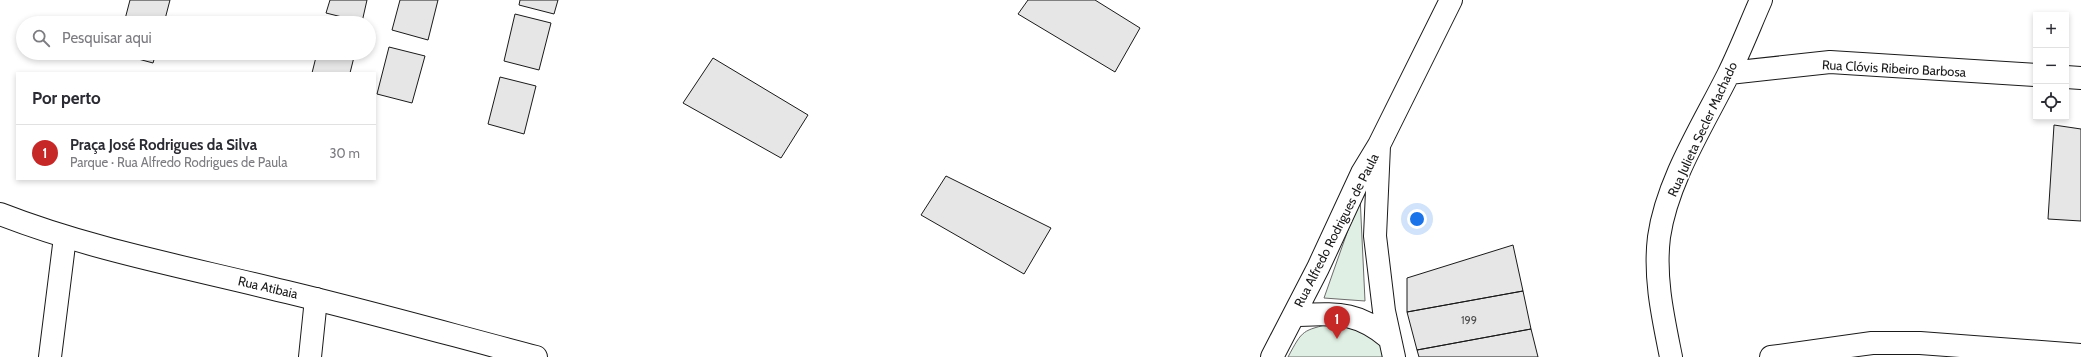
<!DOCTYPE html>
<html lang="pt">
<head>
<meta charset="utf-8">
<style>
  :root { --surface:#fff; --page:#f2f2f3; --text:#2b2b33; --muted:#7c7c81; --line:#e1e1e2; --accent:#c62828 }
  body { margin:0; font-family:Cabin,sans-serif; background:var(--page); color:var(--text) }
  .controls { position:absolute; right:12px; top:12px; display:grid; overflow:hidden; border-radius:0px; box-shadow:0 2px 6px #0003 }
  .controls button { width:36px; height:36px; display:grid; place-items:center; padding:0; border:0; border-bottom:1px solid var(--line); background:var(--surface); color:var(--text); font:20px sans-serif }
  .you { position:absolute; left:1417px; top:219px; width:14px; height:14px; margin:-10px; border:3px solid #fff; border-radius:50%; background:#1a73e8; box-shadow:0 0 0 6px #1a73e833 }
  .badge { display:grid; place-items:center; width:26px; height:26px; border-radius:50%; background:var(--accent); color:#fff; font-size:13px; font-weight:700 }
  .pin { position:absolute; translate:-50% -33px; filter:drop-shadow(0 1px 2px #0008) }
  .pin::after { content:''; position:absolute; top:21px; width:14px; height:12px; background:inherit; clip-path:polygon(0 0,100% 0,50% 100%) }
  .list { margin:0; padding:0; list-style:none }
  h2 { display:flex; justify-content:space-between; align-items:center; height:52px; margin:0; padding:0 16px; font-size:17px }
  h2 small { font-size:13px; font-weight:400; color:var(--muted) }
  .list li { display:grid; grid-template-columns:26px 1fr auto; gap:12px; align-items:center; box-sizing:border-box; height:56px; padding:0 16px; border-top:1px solid var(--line) }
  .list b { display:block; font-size:15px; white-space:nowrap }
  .list p { margin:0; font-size:13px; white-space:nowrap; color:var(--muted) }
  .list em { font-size:13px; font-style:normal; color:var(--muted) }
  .icon { flex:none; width:22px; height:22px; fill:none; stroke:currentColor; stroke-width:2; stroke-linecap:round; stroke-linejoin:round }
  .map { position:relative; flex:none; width:2081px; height:357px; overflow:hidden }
  .search { position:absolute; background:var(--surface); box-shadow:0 2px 6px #0003; left:16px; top:16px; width:360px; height:44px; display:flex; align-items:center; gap:10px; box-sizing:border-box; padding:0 14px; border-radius:22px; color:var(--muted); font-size:15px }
  .panel { position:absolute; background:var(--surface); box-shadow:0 2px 6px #0003; left:16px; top:72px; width:360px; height:108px; border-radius:0px }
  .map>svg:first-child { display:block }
  .green { fill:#e0efe3; stroke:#6a6a6a }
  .building { fill:#e6e6e6; stroke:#1a1a1a }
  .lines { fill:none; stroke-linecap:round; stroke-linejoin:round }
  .minor-casing { stroke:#1a1a1a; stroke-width:24 }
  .major-casing { stroke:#1a1a1a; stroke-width:24 }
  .minor { stroke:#fff; stroke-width:22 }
  .major { stroke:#fff; stroke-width:22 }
  .labels { text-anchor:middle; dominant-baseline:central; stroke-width:3; stroke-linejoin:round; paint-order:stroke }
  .number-label { font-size:11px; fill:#4d4d4d }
  .street-label { font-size:13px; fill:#1a1a1a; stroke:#fff }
</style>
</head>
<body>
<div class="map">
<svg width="2081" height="357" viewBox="0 0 2081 357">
  <rect width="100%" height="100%" fill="#fff"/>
  <path class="green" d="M1360,196L1365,301L1324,298Z
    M1333,323L1352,324L1381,344L1384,357H1288C1303,329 1302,331 1333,323Z"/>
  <path class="building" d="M130,0H170L164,23H124Z
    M330,0H367L362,22L326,13Z
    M400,0H438L428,40L392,30Z
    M520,0H558L554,14L519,5Z
    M1028,0H1095L1140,28L1115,72L1018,14Z
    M515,14L551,23L539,70L504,61Z
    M389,47L425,56L412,103L377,94Z
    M116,53H156L153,63Z
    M317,53H355L350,73H312Z
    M713,58L808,115L781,158L683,103Z
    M500,77L536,86L524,134L488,124Z
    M2054,125L2081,129V221L2048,219Z
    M946,176L1051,228L1024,274L921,215Z
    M1513,245L1523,291L1407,312V278Z
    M1523,291L1531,329L1417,350L1407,312Z
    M1531,329L1538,357H1419L1417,350Z"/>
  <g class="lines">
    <g class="minor-casing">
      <path id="minor" d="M1729,73L1830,62L2036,75
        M2066,77L2081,78
        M1379,146L1375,236L1384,311L1394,357
        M1294,315C1335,314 1356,310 1389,338
        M50,357L65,237
        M310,357L316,299
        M1272,357L1318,268L1362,173L1379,145L1451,0
        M1671,357C1663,317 1654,278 1659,237C1667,181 1703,125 1728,75C1740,51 1750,25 1761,0"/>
    </g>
    <g class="major-casing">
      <path id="major" d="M0,214C87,248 180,266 270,288C360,309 448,334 536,357
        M1771,357L1872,343H1920L2081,355"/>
    </g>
    <use href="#minor" class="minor"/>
    <use href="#major" class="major"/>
  </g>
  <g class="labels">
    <g class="number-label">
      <text x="1469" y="320">199</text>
    </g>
    <g class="street-label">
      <text transform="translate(1894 68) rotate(3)">Rua Clóvis Ribeiro Barbosa</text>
      <text transform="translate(1702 129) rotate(-65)">Rua Julieta Secler Machado</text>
      <text transform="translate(1336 230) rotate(-63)">Rua Alfredo Rodrigues de Paula</text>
      <text transform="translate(268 287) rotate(13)">Rua Atibaia</text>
    </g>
  </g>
</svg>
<div class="controls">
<button>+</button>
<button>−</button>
<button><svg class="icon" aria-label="locate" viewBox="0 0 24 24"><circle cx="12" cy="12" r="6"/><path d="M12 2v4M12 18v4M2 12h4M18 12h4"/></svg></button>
</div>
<div class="you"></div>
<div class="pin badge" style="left:1337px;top:339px">1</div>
<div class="search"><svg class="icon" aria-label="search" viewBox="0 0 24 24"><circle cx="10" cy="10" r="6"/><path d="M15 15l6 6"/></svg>Pesquisar aqui</div>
<section class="panel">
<h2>Por perto<small></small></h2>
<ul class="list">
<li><span class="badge">1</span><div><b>Praça José Rodrigues da Silva</b><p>Parque · Rua Alfredo Rodrigues de Paula</p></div><em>30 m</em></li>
</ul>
</section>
</div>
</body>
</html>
